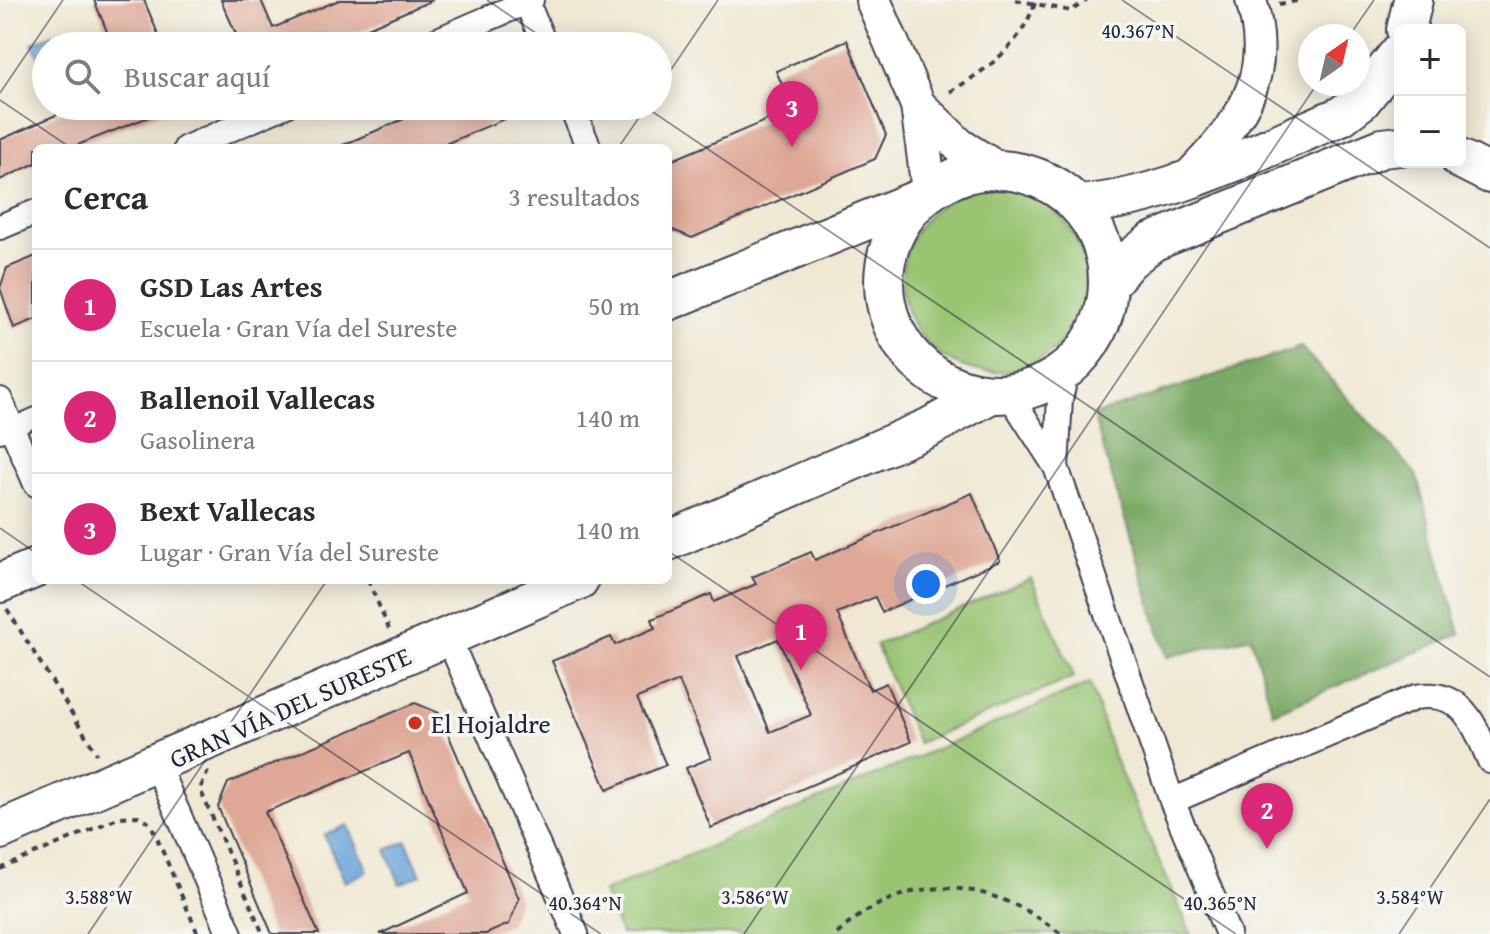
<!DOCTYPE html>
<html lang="es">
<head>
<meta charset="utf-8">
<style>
  :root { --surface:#fff; --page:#f7f7f7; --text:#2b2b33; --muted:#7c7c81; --line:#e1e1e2; --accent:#db2777 }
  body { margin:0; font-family:"Gentium Book Plus",serif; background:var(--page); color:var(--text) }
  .controls { position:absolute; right:24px; top:24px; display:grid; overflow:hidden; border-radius:12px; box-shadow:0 4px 20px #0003 }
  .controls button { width:72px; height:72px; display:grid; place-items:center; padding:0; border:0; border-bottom:2px solid var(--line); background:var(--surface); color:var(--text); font:40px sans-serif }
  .compass { position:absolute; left:1298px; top:24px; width:72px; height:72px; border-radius:50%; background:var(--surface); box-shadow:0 4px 20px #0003; rotate:34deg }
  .you { position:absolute; left:926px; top:584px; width:28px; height:28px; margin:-20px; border:6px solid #fff; border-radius:50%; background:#1a73e8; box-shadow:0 0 0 12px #1a73e833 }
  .badge { display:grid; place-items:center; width:52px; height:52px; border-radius:50%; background:var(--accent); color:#fff; font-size:26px; font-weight:700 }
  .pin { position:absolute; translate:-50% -66px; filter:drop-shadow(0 2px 4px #0008) }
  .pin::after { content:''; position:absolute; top:42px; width:28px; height:24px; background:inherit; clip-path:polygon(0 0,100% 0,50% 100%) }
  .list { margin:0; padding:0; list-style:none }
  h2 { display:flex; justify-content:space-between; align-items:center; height:104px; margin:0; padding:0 32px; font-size:34px }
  h2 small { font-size:26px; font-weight:400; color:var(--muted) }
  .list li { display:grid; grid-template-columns:52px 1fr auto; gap:24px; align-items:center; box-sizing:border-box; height:112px; padding:0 32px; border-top:2px solid var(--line) }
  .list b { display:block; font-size:30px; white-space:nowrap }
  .list p { margin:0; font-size:26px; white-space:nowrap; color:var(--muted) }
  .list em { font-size:26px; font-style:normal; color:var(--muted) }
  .icon { flex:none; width:44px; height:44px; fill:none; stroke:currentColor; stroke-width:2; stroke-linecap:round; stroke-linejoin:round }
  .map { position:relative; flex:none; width:1490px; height:934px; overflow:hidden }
  .search { position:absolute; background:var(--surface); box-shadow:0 4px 20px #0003; left:32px; top:32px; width:640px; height:88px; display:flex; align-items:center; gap:20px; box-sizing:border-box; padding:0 28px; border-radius:44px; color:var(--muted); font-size:30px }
  .panel { position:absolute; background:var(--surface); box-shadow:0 4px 20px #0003; left:32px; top:144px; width:640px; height:440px; border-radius:12px }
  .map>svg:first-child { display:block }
  .green { fill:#99c573; stroke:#5e7457; stroke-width:2 }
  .forest { fill:#7aaa65; stroke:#4e6650; stroke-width:2 }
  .water { fill:#69a4d9; stroke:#46638a; stroke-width:2 }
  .building { fill:#dfa896; fill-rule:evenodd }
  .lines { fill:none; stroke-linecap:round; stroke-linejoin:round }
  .pedestrian-casing { stroke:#414052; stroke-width:22 }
  .minor-casing { stroke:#414052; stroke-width:28 }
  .tertiary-casing { stroke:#414052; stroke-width:34 }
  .secondary-casing { stroke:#414052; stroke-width:38 }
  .primary-casing { stroke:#414052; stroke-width:42 }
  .path { stroke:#414052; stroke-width:4; stroke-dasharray:6 6; stroke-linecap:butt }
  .pedestrian { stroke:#fff; stroke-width:18 }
  .minor { stroke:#fff; stroke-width:24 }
  .tertiary { stroke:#fff; stroke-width:30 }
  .secondary { stroke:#fff; stroke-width:34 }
  .primary { stroke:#fff; stroke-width:38 }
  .ticks { fill:none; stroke:#22223b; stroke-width:2; stroke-opacity:0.45 }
  .poi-dot { fill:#c8321e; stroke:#f6f6f2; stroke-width:3 }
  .labels { text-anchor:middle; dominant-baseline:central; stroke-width:7; stroke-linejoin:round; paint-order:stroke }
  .street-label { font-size:26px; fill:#22223b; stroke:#f6f6f2 }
  .poi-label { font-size:26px; fill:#22223b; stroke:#f6f6f2; text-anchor:start }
  .ticks-label { font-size:20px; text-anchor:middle; fill:#22223b; stroke:#f6f6f2; stroke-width:7; stroke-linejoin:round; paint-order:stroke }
</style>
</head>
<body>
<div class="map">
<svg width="1490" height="934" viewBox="0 0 1490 934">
  <rect width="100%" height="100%" fill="#f6f6f2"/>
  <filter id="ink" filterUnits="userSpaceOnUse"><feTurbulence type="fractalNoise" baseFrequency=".0125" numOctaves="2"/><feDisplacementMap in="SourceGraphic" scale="16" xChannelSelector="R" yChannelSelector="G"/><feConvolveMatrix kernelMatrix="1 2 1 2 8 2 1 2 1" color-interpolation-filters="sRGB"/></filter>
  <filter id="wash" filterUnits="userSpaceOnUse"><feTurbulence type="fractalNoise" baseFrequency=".006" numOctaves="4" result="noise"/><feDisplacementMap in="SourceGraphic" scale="32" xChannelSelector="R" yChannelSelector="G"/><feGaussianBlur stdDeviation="1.8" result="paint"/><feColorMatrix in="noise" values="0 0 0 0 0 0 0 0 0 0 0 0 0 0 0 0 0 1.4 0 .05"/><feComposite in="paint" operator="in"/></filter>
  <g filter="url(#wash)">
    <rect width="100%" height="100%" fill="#f0e8d3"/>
    <path class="green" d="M902 280a92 92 0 1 1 184 0a92 92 0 1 1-184 0Z
      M1031,578L1074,677L918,743L876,645Z
      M1090,683L1113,755L1191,934H621L603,892Z"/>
    <path class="forest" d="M1301,347L1416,474L1460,634L1273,713L1251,637L1167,657L1093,415Z"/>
    <path class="water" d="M53,34L58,46H46V54L39,58L32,43Z
      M348,825L368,871L345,882L324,835Z
      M406,841L421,875L400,884L386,850Z"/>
    <g id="blocks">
      <path class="building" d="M94,0H144L163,46H113Z
        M221,0H261L273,28L339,0H433L326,46H232L240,43Z
        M847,40L886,135L875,159L692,238L668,228V162L793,109L776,71Z
        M76,106L174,107L70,148H36V163L0,180V140Z
        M434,106H535L436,148H336Z
        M36,256V319L14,328L0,288L7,268Z
        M972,493L1000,561L882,612L875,597L837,613L870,690L886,683L911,742L711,828L686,768L711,758L679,681L637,698L666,765L607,790L552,661L611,637L615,645L655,628L652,619L711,594L714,602L756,584L752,577L811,552L815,560ZM778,639L811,715L770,732L738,656Z
        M415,703L439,713L519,899L509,924L486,934H380L468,893L409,753L265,812L319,934H272L218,807L228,783Z"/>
    </g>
  </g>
  <g filter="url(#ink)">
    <use href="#blocks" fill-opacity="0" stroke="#414052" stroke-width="2"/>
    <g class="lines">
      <g class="pedestrian-casing">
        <path id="pedestrian" d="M0,433L36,417"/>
      </g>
      <g class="minor-casing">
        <path id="minor" d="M526,0L545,46
          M424,46L531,0
          M571,106L589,148
          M186,148L284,106
          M0,227L36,212
          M1009,394L1056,467L1060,399L1067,370
          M0,400L36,484
          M1056,467L1172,801L1228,934
          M448,637L576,934
          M157,765L230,934
          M1172,801L1416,697C1463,689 1474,724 1490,761"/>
      </g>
      <g class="tertiary-casing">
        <path id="tertiary" d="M1184,180C1237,125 1276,82 1251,0"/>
      </g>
      <g class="secondary-casing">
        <path id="secondary" d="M873,0L918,105L929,191
          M918,105L960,146L997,169"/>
      </g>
      <g class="primary-casing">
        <path id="primary" d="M1406,30L1413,0
          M1460,159L1490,174
          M884 282a112 112 0 1 1 224 0a112 112 0 1 1-224 0Z
          M1079,205C1171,197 1257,151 1341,116L1361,101L1400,52
          M1109,284L1128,261L1152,242L1382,148L1400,146
          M668,301L919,199
          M668,541L928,428L991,394
          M0,583L36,568
          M0,830L579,580"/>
      </g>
      <path class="path" d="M1016,0L1071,11L1087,0
        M603,1L605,0
        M1279,4L1302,0
        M950,92C989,68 1021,46 1036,0
        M368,580L389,629
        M7,609L97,754
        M208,771L200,789L263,934
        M0,869L120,817L138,816L151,824L198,934
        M837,934C907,869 989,877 1061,934"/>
      <use href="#pedestrian" class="pedestrian"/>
      <use href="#minor" class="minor"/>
      <use href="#tertiary" class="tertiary"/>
      <use href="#secondary" class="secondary"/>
      <use href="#primary" class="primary"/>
    </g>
  </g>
  <path class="ticks" d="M487,0L555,46M1122,0L1490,248M1349,36L1374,0M658,89L718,0M0,93L63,0M0,100L71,148M644,106L1490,677M618,148L647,106M0,528L36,553M668,551L1236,934M76,580L601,934M88,934L327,580M744,934L1317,84M1399,934L1490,799"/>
  <circle class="poi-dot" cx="415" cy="723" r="8"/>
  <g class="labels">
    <g class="street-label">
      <text transform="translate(290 707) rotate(-24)">GRAN VÍA DEL SURESTE</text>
    </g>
    <g class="poi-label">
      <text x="431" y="723">El Hojaldre</text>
    </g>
  </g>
  <g class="ticks-label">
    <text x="1138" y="38">40.367°N</text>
    <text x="99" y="904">3.588°W</text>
    <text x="755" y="904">3.586°W</text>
    <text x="1410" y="904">3.584°W</text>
    <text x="585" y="910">40.364°N</text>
    <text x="1220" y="910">40.365°N</text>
  </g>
</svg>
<div class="controls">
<button>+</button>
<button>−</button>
</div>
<svg class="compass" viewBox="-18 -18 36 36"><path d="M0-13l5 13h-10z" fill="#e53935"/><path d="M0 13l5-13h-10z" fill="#7c7c81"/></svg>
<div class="you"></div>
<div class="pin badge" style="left:801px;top:670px">1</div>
<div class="pin badge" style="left:1267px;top:849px">2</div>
<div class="pin badge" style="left:792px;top:147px">3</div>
<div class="search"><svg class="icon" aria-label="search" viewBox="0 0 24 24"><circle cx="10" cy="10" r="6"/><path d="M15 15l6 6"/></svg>Buscar aquí</div>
<section class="panel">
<h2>Cerca<small>3 resultados</small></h2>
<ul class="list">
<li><span class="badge">1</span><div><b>GSD Las Artes</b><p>Escuela · Gran Vía del Sureste</p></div><em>50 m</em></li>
<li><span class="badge">2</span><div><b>Ballenoil Vallecas</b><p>Gasolinera</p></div><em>140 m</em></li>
<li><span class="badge">3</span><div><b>Bext Vallecas</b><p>Lugar · Gran Vía del Sureste</p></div><em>140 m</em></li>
</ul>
</section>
</div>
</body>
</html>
